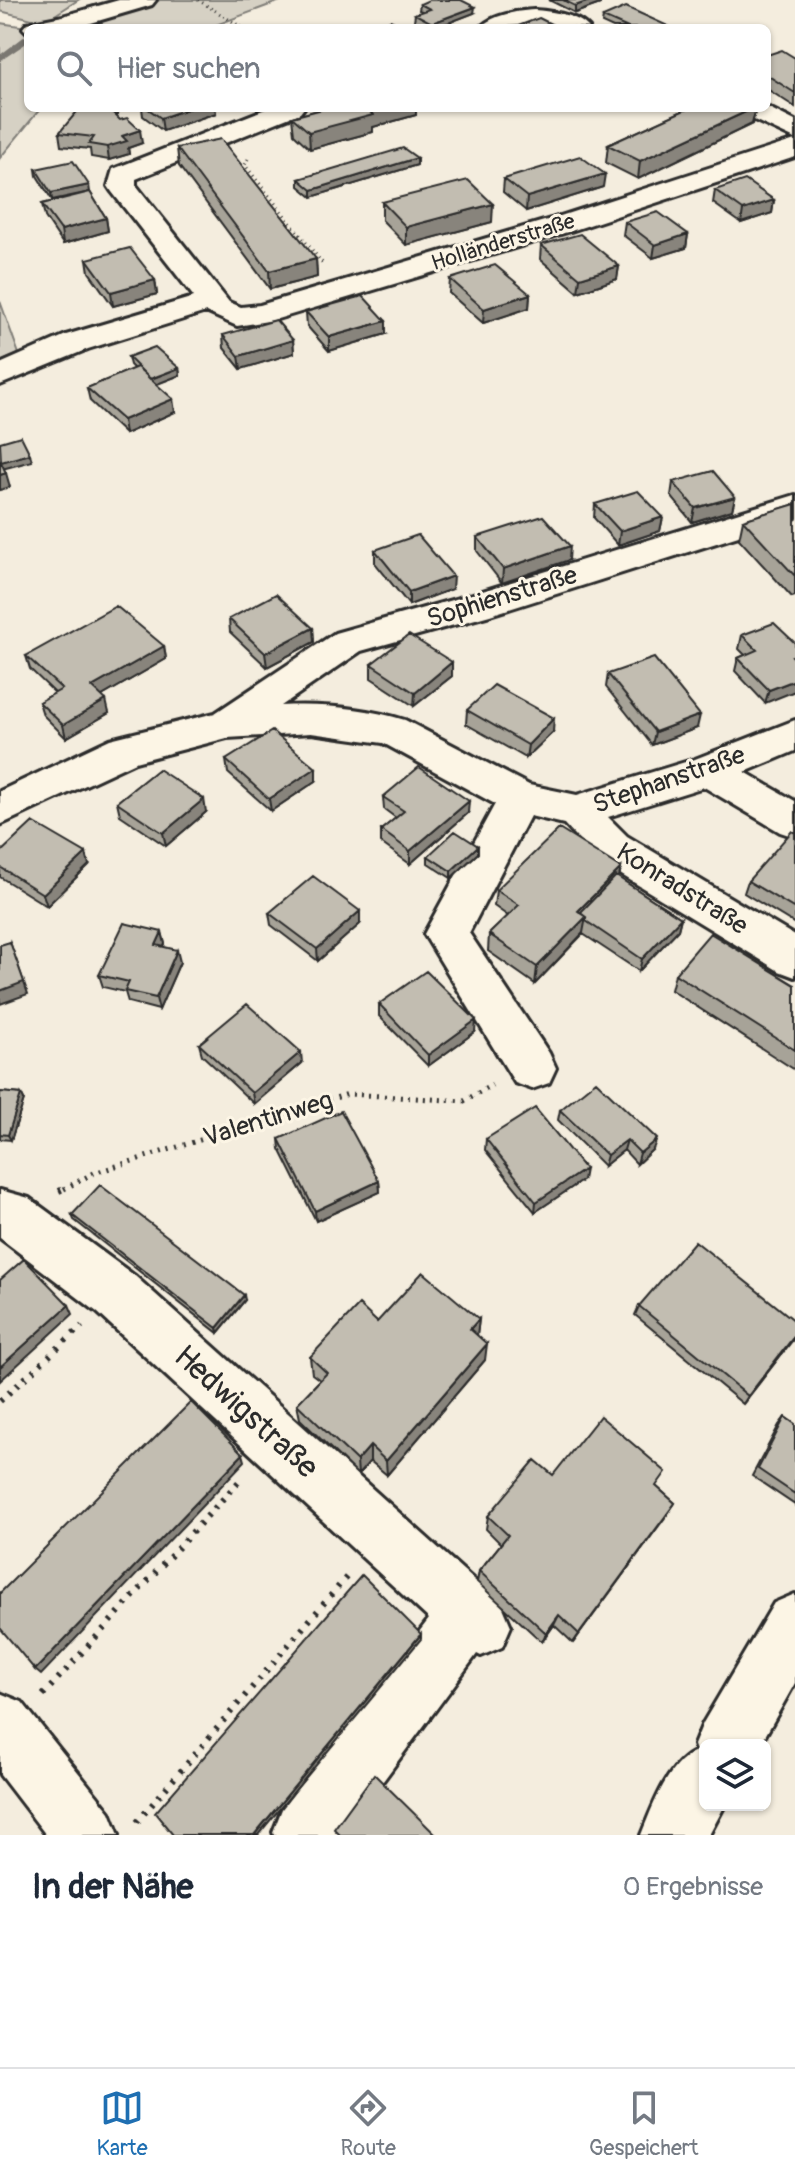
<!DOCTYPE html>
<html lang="de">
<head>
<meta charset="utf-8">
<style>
  :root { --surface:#fff; --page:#f2f2f3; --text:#1f2937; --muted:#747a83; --line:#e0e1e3; --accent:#1f6fb2 }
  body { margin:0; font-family:Pangolin,sans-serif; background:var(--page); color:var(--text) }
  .controls { position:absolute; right:24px; bottom:24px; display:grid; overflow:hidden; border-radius:12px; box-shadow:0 2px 6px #0004 }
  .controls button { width:72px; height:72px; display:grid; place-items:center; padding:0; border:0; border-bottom:2px solid var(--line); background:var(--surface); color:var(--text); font:40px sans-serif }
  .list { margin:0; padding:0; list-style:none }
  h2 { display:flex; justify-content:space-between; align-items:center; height:104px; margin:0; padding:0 32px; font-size:34px }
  h2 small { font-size:26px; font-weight:400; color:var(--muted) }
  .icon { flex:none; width:44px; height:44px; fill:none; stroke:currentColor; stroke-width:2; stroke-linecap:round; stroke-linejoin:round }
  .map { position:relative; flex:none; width:795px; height:1835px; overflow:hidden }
  .search { position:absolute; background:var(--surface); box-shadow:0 2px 6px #0004; left:24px; right:24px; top:24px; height:88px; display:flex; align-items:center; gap:20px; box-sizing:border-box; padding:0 28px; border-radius:12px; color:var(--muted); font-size:30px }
  .sheet { height:232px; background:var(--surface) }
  nav { display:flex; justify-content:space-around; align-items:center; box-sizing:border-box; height:112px; border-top:2px solid var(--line); background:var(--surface); font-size:22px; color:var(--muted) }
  nav a { display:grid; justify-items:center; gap:4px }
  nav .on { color:var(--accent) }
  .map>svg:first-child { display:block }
  .green { fill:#d6d1c4; stroke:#807e78; stroke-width:2 }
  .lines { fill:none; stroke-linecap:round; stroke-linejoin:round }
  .stream { fill:#7a7771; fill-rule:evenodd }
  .minor-casing { stroke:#2b2b2b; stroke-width:6 }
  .path-far2 { stroke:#2b2b2b; stroke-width:3; stroke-dasharray:1 4; stroke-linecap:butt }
  .path-far1 { stroke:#2b2b2b; stroke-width:5; stroke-dasharray:2 6; stroke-linecap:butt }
  .path { stroke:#2b2b2b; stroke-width:6; stroke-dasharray:3 8; stroke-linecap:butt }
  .minor { fill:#fcf5e5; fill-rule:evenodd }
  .wall { fill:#a7a398; stroke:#2b2b2b; stroke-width:2 }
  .shaded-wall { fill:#88847c; stroke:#2b2b2b; stroke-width:2 }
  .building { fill:#c2bdb1; stroke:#2b2b2b; stroke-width:2 }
  .labels { text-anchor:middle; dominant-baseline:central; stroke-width:6; stroke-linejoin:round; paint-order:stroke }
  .far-street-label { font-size:22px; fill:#2b2b2b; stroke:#fcf5e5 }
  .street-label { font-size:26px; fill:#2b2b2b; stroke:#fcf5e5 }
  .near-street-label { font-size:32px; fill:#2b2b2b; stroke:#fcf5e5 }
</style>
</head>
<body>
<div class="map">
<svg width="795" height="1835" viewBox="0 0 795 1835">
  <rect width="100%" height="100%" fill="#f4edde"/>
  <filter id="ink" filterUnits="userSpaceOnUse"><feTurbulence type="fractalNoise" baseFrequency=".0125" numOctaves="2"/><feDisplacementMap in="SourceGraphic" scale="16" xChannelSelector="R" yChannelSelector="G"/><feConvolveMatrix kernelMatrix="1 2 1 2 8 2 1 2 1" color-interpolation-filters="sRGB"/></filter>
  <g filter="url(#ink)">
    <path class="green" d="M0,0H78L44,22L0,11Z
      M160,0H283L208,28H69Z
      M0,23L33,28H28V108H41L0,158Z
      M0,301L19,354L0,362Z"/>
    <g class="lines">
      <path class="stream" d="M25,36H28V42L0,61V55Z"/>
      <g class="minor-casing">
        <path id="minor" d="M119,0H156L152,5L74,28H28V33L23,28L27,23L63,16Z
          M534,10C551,11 578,15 589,28L534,24L480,28C491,15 517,11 534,10Z
          M767,107L795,121V139L739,113L735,108Z
          M268,108H304L300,113L136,179V185L229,302L241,307L260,305L551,219L795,140V157L571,231L274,320L237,326L206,312L88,349L0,385V364L66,335L194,297L112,192L108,186L113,169Z
          M795,495V518L490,615L361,651L281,706C322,704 366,708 405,720L529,785L577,795L695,759L795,720V751L745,772L795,801V837L780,832L704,787L608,817L627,836L795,936V977L779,971L597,860L564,824L530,816L469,933L549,1053L556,1068L549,1083L532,1089L515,1083L424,934L495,804L383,743L311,733L227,738L135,762L0,825V791L110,739L215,713L335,633L466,596Z
          M0,1190L29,1198L135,1276L502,1605L511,1626L502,1647L481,1656L477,1654L343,1835H274L273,1832L282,1809L429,1619L97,1312L0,1238Z
          M795,1594V1683L760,1745H705V1805H725L709,1835H641C652,1808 668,1762 696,1751L694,1745L703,1723L774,1603Z
          M0,1693L22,1702L110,1812L119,1835H46L0,1775Z"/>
      </g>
      <path class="path-far2" d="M198,0L243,28
        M248,159L245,165L324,265"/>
      <path class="path-far1" d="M64,1189L94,1173L348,1094L464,1101L492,1085"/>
      <path class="path" d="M59,1191L68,1187
        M0,1401L82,1326
        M43,1695L242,1478
        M137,1822L349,1574"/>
      <use href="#minor" class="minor"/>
    </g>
    <path class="wall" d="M549,0H600V4L575,13Z
      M420,4L474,13L435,28H429L414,21L415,14L422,11L419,10Z
      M603,17L667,28H613L602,23Z
      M767,55L795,58V107L767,89Z
      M142,108H215L216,113L163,131L143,116Z
      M326,108H416V115L373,127V132L310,149L294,134L292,117Z
      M689,108H756L752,124L638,179L606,163L608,145Z
      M118,114L116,117L142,143L128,148L129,154L109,160L91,157L90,149L61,146L59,133Z
      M177,148L316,259L317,277L270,289L179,166Z
      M417,165L312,197L299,186V179Z
      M36,169L90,192L106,218L108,231L63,244L45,217L42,204L86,193L52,200L37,176Z
      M504,179L603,187L526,211L503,192Z
      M715,190L774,200L772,213L741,223L713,203Z
      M382,202L492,222L406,245L382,220Z
      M625,222L688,234L686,248L653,258L623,235Z
      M541,245L619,266L617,279L578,292L540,259Z
      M87,259L155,280L157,294L113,306L89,272Z
      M450,279L530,294L529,308L483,323L449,293Z
      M306,312L386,334L329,351L307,326Z
      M223,335L293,340L294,353L241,369L224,348Z
      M128,357L179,368L180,375L156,384L175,412L125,434L90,401L87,388L134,369L130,365Z
      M673,482L735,497L732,510L692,522L671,496Z
      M595,504L663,517L660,531L618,545L594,518Z
      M795,504V596L792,597L739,539L743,520Z
      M477,537L569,560L502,583L477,551Z
      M375,550L452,589L409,605L375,563Z
      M229,619L313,628L314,642L267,667L230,632Z
      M742,635L795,643L765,703L735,671L738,658L745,655L739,649Z
      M164,646L166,659L102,696L109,713L66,738L43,715L39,702L55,693L30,669L26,656Z
      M452,662V676L414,706L371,678V664Z
      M608,674L697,728L652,745L606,687Z
      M467,710L553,732L526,758L466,724Z
      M226,760L316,781L271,811L228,773Z
      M383,797L468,813L410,864L381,843V830L396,818L384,809Z
      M117,802L206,812L166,846L120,815Z
      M795,833V924L744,893L748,881Z
      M478,846V853L451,878L428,863V856Z
      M0,853L89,865L47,906L0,877Z
      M621,868L619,878L681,918L678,930L639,971L583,934L535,984L488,951L489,934L508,916L494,906L496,890Z
      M269,913L360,924L318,961L271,925Z
      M162,932L165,944L163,947L180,962L159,1010L128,1002L125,992L103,987L99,975Z
      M675,974L795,985V1070L671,990Z
      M379,1004L475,1032L428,1066L379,1016Z
      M199,1044L302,1063L254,1104L202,1055Z
      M0,1092L21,1094L24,1100L11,1140L0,1139Z
      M560,1110L653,1149L637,1164L624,1150L604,1166L558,1120Z
      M279,1139L379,1181L380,1192L316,1221L280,1149Z
      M486,1139L583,1180L535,1212L485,1150Z
      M72,1215L245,1300L218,1333L74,1220Z
      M639,1306L795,1321V1337L743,1404L635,1315Z
      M479,1319L477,1335L485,1360L387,1475L370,1461L358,1475L300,1419L297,1404L320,1380L312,1374L310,1357L377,1322Z
      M785,1417L795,1424V1505L752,1476L779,1425Z
      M553,1475L657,1487L675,1503L573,1643L554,1625L542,1642L477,1582L479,1571L501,1544L486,1529L488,1516Z"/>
    <path class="shaded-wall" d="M592,0H600V4L575,13V6Z
      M475,7L474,13L435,28H432V23Z
      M111,108H117L118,114L112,123L110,110Z
      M190,108H215L216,113L163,131L161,118Z
      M377,108H416V115L373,127V132L310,149L309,132Z
      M754,108H756L752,124L638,179L640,161Z
      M140,130L142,143L128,148L129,154L109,160L107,147L122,136Z
      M417,158V165L312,197V190Z
      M605,174L603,187L526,211L527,197Z
      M89,185L90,192L52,200L51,193Z
      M774,200L772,213L741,223L743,210Z
      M493,204L492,222L406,245V227Z
      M106,218L108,231L63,244L61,230Z
      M688,234L686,248L653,258L655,245Z
      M316,259L317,277L270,289L269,271Z
      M619,266L617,279L578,292L580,278Z
      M155,280L157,294L113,306L111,292Z
      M530,294L529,308L483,323L484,309Z
      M386,321V334L329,351V337Z
      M293,340L294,353L241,369L239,356Z
      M179,368L180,375L147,388L146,381Z
      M173,399L175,412L125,434L123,420Z
      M30,454L32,461L2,469L0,462Z
      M6,473L10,487L0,490V475Z
      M735,497L732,510L692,522L695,508Z
      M663,517L660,531L618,545L620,531Z
      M570,546L569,560L502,583L503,569Z
      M453,576L452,589L409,605V592Z
      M313,628L314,642L267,667L265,653Z
      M164,646L166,659L95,700L92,687Z
      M452,662V676L414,706L415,693Z
      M795,680V691L765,703L769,690Z
      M106,700L109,713L66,738L63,725Z
      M700,715L697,728L652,745L655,732Z
      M554,718L553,732L526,758L528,745Z
      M316,768V781L271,811L269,799Z
      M204,799L206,812L166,846L163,833Z
      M469,801L468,813L410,864V851Z
      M478,846V853L451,878V871Z
      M86,853L89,865L47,906L43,894Z
      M621,868L617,885L583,920L578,911Z
      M360,911V924L318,961L317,949Z
      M586,917L583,933L535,984L537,967Z
      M681,918L678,930L639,971L642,959Z
      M162,932L165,944L159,957L156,945Z
      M10,942L28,994L0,1004V991Z
      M177,950L180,962L159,1010L156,998Z
      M476,1020L475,1032L428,1066V1055Z
      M301,1052L302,1063L254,1104L252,1093Z
      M21,1094L24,1100L11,1140L8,1135Z
      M657,1139L653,1149L637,1164L640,1153Z
      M627,1140L624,1150L604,1166L607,1155Z
      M585,1169L583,1180L535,1212L536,1202Z
      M379,1181L380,1192L316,1221L315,1211Z
      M244,1295L245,1300L218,1333L217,1328Z
      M69,1305L73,1314L0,1381V1367Z
      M479,1319L477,1336L470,1329Z
      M795,1335V1337L743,1404L748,1396Z
      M487,1344L485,1360L387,1475L386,1461Z
      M370,1446V1461L358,1475L357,1461Z
      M243,1454L245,1461L41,1675L35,1670Z
      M675,1503L667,1515L573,1643L579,1634Z
      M559,1615L554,1625L542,1642L546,1633Z
      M421,1634V1639L258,1835H254Z"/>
    <path class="building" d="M429,0H461L475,7L432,23L415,14L430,9L420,4Z
      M563,0H592L575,6Z
      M626,7L668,26L662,28H628L603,17Z
      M539,18L559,28H513Z
      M390,20L407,28H370Z
      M782,50L795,58V93L767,75V55Z
      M80,108H111L110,110L120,120L127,118L140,130L122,136L127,141L107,147L89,144L94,137L59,133Z
      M147,108H190L161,118Z
      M326,108H377L368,110L373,115L309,132L292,117Z
      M689,108H754L640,161L608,145Z
      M221,139L316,259L269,271L177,148Z
      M403,148L417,158L312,190L299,179Z
      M580,156L605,174L527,197L504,179Z
      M73,161L89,185L51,193L36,169Z
      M468,180L493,204L406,227L382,202Z
      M745,180L774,200L743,210L715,190Z
      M90,192L106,218L61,230L42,204Z
      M658,212L688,234L655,245L625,222Z
      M580,234L619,266L580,278L541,245Z
      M130,248L155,280L111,292L87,259Z
      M495,265L530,294L484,309L450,279Z
      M363,296L386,321L329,337L306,312Z
      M276,320L293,340L239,356L223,335Z
      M155,347L179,368L150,379L128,357Z
      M137,367L173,399L123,420L87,388Z
      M21,436L30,454L1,462L0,442Z
      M0,460L6,473L0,475Z
      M713,471L735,497L695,508L673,482Z
      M638,491L663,517L620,531L595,504Z
      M795,504V576L743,520Z
      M543,516L570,546L503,569L477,537Z
      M418,535L453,576L409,592L375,550Z
      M276,594L313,628L265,653L229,619Z
      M116,606L164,646L92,687L106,700L63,725L39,702L62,689L26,656Z
      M774,623L795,643V655L792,656L795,659V680L769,690L738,658L757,650L742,635Z
      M409,635L452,662L415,693L371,664Z
      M654,658L700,715L655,732L608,674Z
      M494,685L554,718L528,745L467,710Z
      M272,731L316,768L269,799L226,760Z
      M419,767L469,801L410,851L381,830L404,811L383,797Z
      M158,769L204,799L163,833L117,802Z
      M33,822L86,853L43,894L0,867V853Z
      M559,829L621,868L578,911L586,917L537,967L489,934L519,905L496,890Z
      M455,831L478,846L451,871L428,856Z
      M792,831L795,833V909L748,881Z
      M313,876L360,911L317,949L269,913Z
      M616,876L681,918L642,959L586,921V917L580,913Z
      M124,923L162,932L156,945L177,950L156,998L125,991L129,982L99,975Z
      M710,933L795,985V1050L675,974Z
      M10,942L24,982L0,991V945Z
      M426,971L476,1020L428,1055L379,1004Z
      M247,1004L301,1052L252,1093L199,1044Z
      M596,1081L657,1139L640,1153L627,1140L607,1155L560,1110Z
      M0,1092L21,1094L8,1135L0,1134Z
      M535,1108L585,1169L536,1202L486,1139Z
      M341,1111L379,1181L315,1211L279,1139Z
      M100,1185L244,1295L217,1328L72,1215Z
      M695,1241L795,1321V1335L748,1396L639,1306Z
      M24,1259L69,1305L0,1367V1280Z
      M423,1272L479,1319L470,1329L487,1344L386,1461L370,1446L357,1461L297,1404L327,1373L310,1357L359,1305L377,1322Z
      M191,1402L243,1454L35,1670L0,1628V1593Z
      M600,1416L666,1472L656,1486L675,1503L579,1634L559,1615L546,1633L479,1571L508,1535L488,1516L535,1460L553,1475Z
      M785,1417L795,1424V1494L758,1469Z
      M362,1575L421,1634L254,1835H173L155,1813Z
      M374,1774L436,1835H340L334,1829Z"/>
  </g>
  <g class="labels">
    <g class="far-street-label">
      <text transform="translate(503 242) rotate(-17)">Holländerstraße</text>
    </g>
    <g class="street-label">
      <text transform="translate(502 597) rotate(-17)">Sophienstraße</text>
      <text transform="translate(669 780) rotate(-19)">Stephanstraße</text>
      <text transform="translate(682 889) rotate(32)">Konradstraße</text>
      <text transform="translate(268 1119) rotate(-17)">Valentinweg</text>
    </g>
    <g class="near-street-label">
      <text transform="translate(246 1412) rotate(42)">Hedwigstraße</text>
    </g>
  </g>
</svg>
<div class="controls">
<button><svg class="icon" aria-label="layers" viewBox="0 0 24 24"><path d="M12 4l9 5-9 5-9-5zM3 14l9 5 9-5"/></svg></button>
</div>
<div class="search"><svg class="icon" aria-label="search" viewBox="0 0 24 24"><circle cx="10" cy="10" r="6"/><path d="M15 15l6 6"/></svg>Hier suchen</div>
</div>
<section class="sheet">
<h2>In der Nähe<small>0 Ergebnisse</small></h2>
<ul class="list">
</ul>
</section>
<nav>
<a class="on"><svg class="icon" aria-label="map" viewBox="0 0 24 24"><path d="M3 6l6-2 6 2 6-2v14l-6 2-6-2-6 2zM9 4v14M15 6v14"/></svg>Karte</a>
<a><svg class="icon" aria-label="directions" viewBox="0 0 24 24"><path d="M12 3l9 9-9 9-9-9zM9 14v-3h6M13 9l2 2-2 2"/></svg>Route</a>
<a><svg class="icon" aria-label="saved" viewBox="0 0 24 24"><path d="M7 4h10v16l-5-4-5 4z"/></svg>Gespeichert</a>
</nav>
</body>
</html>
